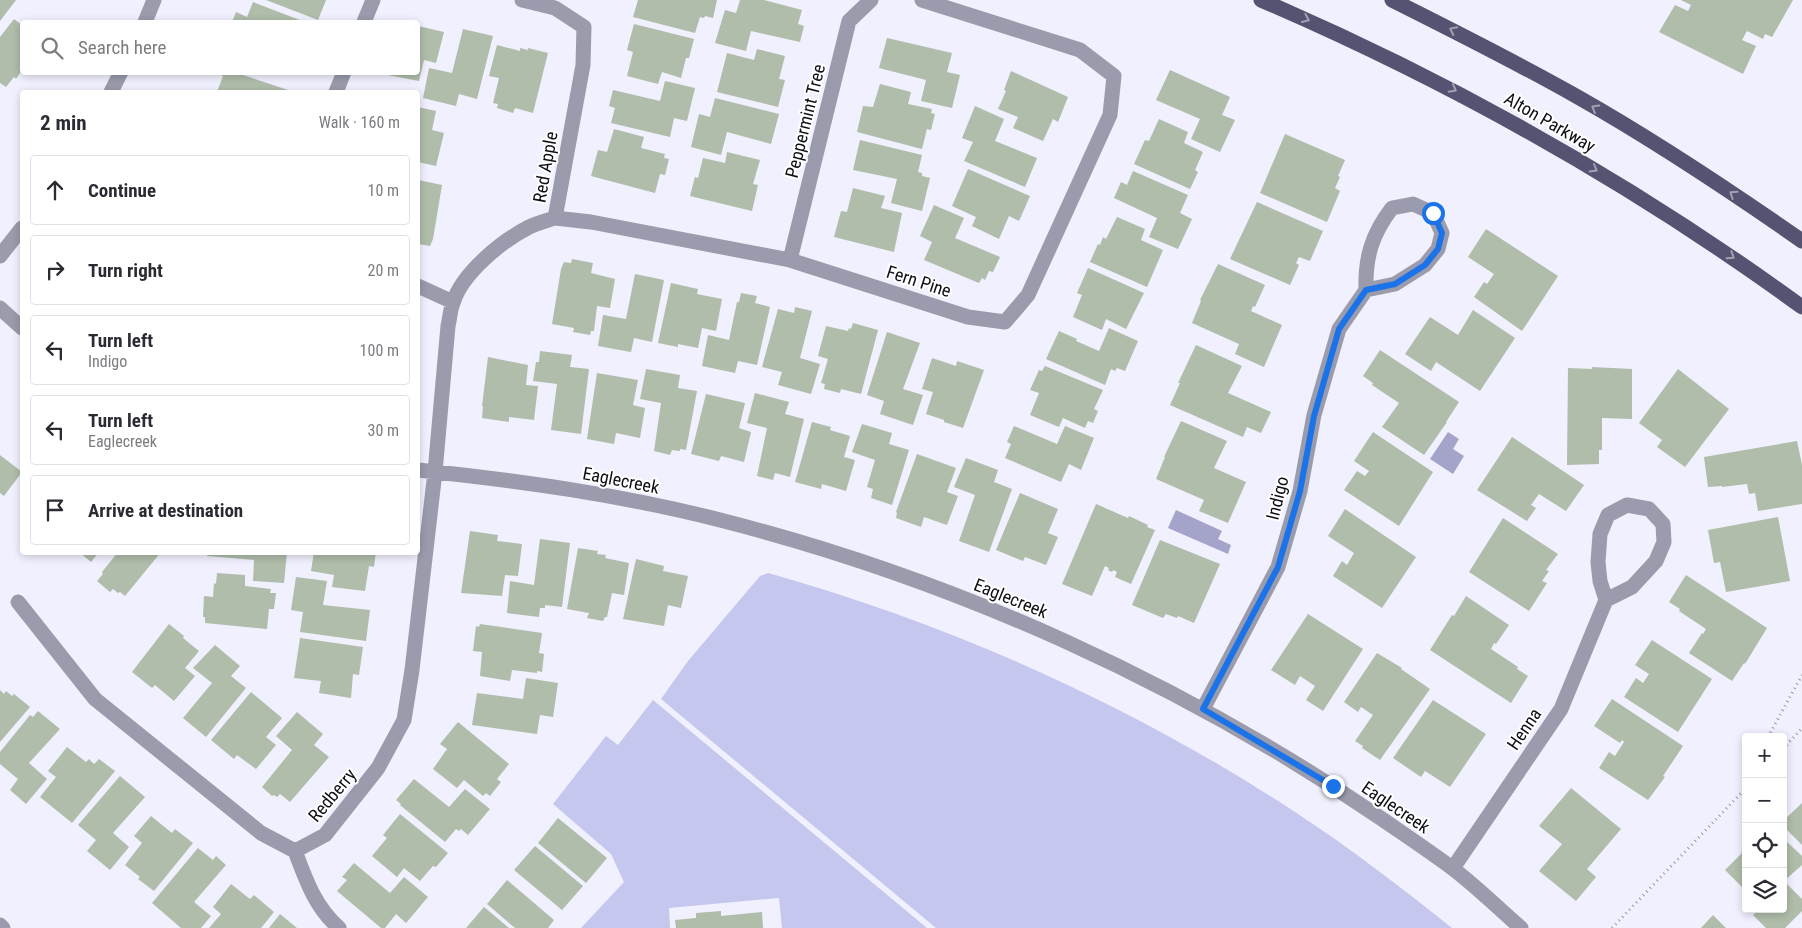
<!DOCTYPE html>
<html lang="en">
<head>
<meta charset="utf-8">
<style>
  :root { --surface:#fff; --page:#f2f2f3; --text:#2b2b33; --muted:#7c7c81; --line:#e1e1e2 }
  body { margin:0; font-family:"Roboto Condensed",sans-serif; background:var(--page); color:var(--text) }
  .controls { position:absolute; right:15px; bottom:15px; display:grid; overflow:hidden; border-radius:5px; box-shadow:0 2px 8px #0003 }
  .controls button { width:45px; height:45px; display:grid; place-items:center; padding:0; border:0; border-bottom:1px solid var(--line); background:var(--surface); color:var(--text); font:25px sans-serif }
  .stop { position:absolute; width:15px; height:15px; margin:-11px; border:4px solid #1a73e8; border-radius:50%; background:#fff }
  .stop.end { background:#1a73e8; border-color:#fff; box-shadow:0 1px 5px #0008 }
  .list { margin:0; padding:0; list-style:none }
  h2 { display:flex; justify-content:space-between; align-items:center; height:65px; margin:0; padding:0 20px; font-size:21px }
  h2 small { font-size:16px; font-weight:400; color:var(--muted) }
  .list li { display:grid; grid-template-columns:32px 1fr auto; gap:15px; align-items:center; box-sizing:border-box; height:70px; margin:0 10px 10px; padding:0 10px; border:1px solid var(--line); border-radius:5px }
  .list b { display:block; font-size:19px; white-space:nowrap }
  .list p { margin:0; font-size:16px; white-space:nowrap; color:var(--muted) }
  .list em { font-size:16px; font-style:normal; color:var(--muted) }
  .icon { flex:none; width:28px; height:28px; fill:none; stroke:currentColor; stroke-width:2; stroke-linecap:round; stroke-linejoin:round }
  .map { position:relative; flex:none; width:1802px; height:928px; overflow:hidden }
  .search { position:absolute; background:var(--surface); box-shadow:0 2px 8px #0003; left:20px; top:20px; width:400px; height:55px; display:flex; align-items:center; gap:12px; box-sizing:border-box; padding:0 18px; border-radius:5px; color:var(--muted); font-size:19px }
  .panel { position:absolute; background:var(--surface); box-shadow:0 2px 8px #0003; left:20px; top:90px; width:400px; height:465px; border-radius:5px }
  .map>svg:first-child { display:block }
  .green { fill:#c6c7ef }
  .water { fill:#a4a4cb }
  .building { fill:#afbdaa }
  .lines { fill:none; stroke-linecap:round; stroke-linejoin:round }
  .path { stroke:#9999a4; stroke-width:3; stroke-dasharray:1 4; stroke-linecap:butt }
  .minor { stroke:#9a9bac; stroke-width:15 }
  .major { stroke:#545472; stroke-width:15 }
  .oneway { stroke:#a1a1b1 }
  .route { stroke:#1a73e8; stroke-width:6 }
  .labels { text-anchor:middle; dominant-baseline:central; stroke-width:4; stroke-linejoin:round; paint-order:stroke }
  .street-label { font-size:18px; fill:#0e0e15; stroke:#fff }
</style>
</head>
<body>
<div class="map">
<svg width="1802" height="928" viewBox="0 0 1802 928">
  <rect width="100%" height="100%" fill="#f0f0fe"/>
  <path class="green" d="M768,573C953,625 1131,705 1292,810C1347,846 1401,887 1452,928H936L661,699L688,661L760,576Z
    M653,700L927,928H782L779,898L669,908L670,928H581L624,882L611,854L553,804L606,736L618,745Z"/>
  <path class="water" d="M1448,432L1459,439L1453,449L1464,456L1453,474L1430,459Z
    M1176,510L1222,531L1218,539L1231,545L1228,554L1168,528Z"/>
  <path class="building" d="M0,0H16L0,21Z
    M266,0H326L318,20Z
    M638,0H717L713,18L705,16L704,18L700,17L695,33L633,17Z
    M740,0H764L802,10L798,24L804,26L800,42L751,31L746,51L715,43L725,10L736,13Z
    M1681,0H1793L1772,37L1765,34L1763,39L1747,31L1742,40L1756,46L1743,74L1659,32L1675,5L1688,11L1691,5Z
    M253,2L305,22H232L236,12L247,17Z
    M14,19L22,25V70L16,79L14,77L6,87L0,83V37Z
    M634,24L694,39L689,58H686L681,78L662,72L658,84L627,76L633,52L627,50Z
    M418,26L444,32L436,63L424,60L419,81L377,73L418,72Z
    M463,29L493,36L477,99L459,94L456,106L423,98L429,68L452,73Z
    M887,38L952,53L947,72L960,75L952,108L921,101L926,80L879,68Z
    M497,45L520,51V48L528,50V48L548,53L533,113L515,108L513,113L497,108L498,104L493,103L499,78L489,76Z
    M757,49L785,56L779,79L785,80L778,107L717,92L727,53L754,60Z
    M1170,70L1230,97L1222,115L1235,120L1220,152L1191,139L1200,119L1156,100Z
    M1011,71L1068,97L1058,122L1053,119L1043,141L1013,128L1018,117L998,109L1006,91L1004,90Z
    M214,72H245L243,75L288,90L286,92H217L223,76Z
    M665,81L695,88L687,121L674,118L670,137L611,123L615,108L609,106L613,90L660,101Z
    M880,84L911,92L908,104L932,109L931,113L935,114L931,130L927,129L922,149L857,132L863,106L873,107Z
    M715,98L779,114L771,144L727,132L721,155L691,147L699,114L710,117Z
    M975,106L1004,119L995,141L1037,158L1025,187L964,161L973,142L962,138Z
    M418,107L436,111L432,130L444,133L436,166L418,162Z
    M1159,119L1188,132L1184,143L1203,152L1195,170L1198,172L1190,189L1134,164L1145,140L1149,141Z
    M614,129L644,137L641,148L665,154L664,158L669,159L665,175L660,174L655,193L591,176L598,150L607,152Z
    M1285,134L1345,160L1338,176L1340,177L1335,188L1340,191L1327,222L1260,193Z
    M860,140L922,155L918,172L922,173V176L930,178L922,211L891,203L897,179L853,170Z
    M727,152L760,160L753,184L758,185L752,211L690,196L695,177L698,178L703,158L725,163Z
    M968,169L1030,196L1019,221L1009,216L999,239L972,226L976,217L952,206Z
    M1133,171L1188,195L1180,213L1192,219L1178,249L1149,237L1157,218L1114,198L1121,182L1127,185Z
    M418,180L442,185L433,239L430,246L418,244Z
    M853,188L885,196L881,208L902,213L894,252L834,237L841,211L847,212Z
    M1257,202L1323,231L1310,261L1299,257L1296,263L1299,265L1290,285L1230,259Z
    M934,205L964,218L955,238L1000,257L993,272L989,271L985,280L982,278L979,283L924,260L932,242L920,236Z
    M1117,217L1145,229L1141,240L1163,250L1147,287L1090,262L1098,244L1100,245L1103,237L1106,239Z
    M1486,229L1558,276L1522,331L1474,297L1484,282L1487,284L1494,274L1468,257Z
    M572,259L593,263L591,273L615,279L610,308L597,306L594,331H591L590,335L573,332L574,328L552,324L561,269L564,262L571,263Z
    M1218,264L1265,285L1255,307L1253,306L1251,311L1282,325L1264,367L1235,354L1239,344L1192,323L1201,301L1200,300Z
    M1088,268L1144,293L1126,329L1106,319L1102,330L1073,317L1082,295L1077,293Z
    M635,274L664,280L652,342L634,338L631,352L598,346L603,315L626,319Z
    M671,283L698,289L697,294L722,299L716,331L702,328L698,348L678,344V347L658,343Z
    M741,293L757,296L755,303L770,307L757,365L738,361L735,373L702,366L708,335L729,340L737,302H739Z
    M795,307L812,311L800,358L820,364L811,394L778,385L782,372L762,367L778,309L794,313Z
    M1473,310L1515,338L1480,391L1436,362L1431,371L1405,354L1430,317L1458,335Z
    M853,323L878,330L861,394L841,389L840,393L824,389L825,384L821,383L828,359L818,356L826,326L848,331L849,328L851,329Z
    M1109,328L1138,341L1125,371L1117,368L1115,371L1111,369L1105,385L1046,359L1059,331L1077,339L1076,341L1099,351Z
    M887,332L920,343L903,389L923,395L913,425L880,414L884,401L867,395Z
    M1196,345L1242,366L1228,393L1271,412L1261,433L1247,427L1243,437L1170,405L1180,383H1178Z
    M1380,350L1459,402L1446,422H1447L1424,455L1382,427L1399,403L1372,385L1373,383L1363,376Z
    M540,351L572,355L570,367L589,369L581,434L551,430L557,384L533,381L536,362H539Z
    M488,357L528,365L526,385L538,386L534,420L509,417V422L482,418L483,406H482Z
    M932,358L956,366L957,361L984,370L963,428L944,422V420L926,414L933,392L922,389Z
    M1045,366L1103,390L1094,409L1098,411L1093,423L1088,421L1085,428L1063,418L1059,427L1030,415L1039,393L1030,390L1039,370L1042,371Z
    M1592,367L1632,369V419L1602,418V450H1599V464L1567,465L1568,368L1592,369Z
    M646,369L680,375L678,388L697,391L686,450L680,449V451L672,450L670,455L654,451L661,403L640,399Z
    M1678,369L1729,409L1685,467L1657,447L1662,440L1639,423Z
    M597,373L638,380L633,405L645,408L640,438L616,433L614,444L587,439Z
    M755,393L789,402L785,414L804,419L790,477L775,473L773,480L757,476L767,428L747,423Z
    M706,394L745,403L739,428L751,432L744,462L721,456L719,461L691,454Z
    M1181,421L1227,441L1214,468L1246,482L1228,523L1199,511L1204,500L1156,479L1165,457H1164Z
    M812,422L831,427L830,430L850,436L844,457L855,460L846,491L822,484L821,489L795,482Z
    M862,424L892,433L889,444L909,450L892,505L871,498L873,489L867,487L875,460L852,452Z
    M1014,426L1057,444L1065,426L1094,438L1081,470L1069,464L1061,482L1005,458L1011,444L1007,442Z
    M1373,432L1433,472L1399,526L1344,490L1357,471L1365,476L1369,471L1354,461Z
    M1512,437L1584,485L1566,511L1539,494L1531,505L1536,508L1527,521L1477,490Z
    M1797,441L1802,465V504L1758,511L1755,493L1749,494L1747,484L1722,487V486L1708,487L1704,457Z
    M917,454L956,468L947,492L958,496L947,525L924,517L921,527L896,518L897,513L896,512Z
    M0,455L22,472L4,496L0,493Z
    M966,458L998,470L994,482L1012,489L989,552L959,541L975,495L954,487Z
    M1020,493L1058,509L1048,533L1058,537L1046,565L1025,557L1023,561L996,550Z
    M1096,504L1128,518L1129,516L1148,525L1147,527L1155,530L1131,584L1115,577L1117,572L1113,570L1112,572L1108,570L1109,568L1105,566L1092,596L1062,584Z
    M1345,509L1416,557L1382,608L1333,576L1342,561L1347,565L1354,553L1328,536Z
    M1778,517L1790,581L1726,592L1720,562L1714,563L1708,530Z
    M1503,518L1558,554L1546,570L1549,571L1542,581L1547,583L1529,611L1469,572Z
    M470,531L498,535L497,541L522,544L518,576L505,575L502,596L461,593Z
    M540,539L570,543L562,607L545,605V608H540L539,617L507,613L510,581L534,585Z
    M1160,540L1220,564L1194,623L1178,616L1177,618L1166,614L1163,618L1132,605Z
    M578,548L598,551L597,554L606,555L605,558L629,563L624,595L612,593L607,617H605L603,621L587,618L589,613L567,609Z
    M79,552H99L91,562Z
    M118,552H161L125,596L120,592L118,593L113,589L110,592L97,581L103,574L102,572Z
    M208,552H287L284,583L253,581L254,560L207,556Z
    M314,552H376L374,567L369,566L365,591L332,587L334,575L311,571Z
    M636,559L664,566L663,571L688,576L681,608L668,605L664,626L623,619Z
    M217,573L245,575V586L271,589L270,593H276L274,609H269L267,629L205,623V617H203L204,596L213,597L214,583L216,584Z
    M1686,575L1767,628L1745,664L1744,663L1732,681L1689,653L1702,633L1703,634L1706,629L1679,611L1680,609L1669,602Z
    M296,577L327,581L323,605L370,610L366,641L300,632L303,612L291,610Z
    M1466,596L1509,625L1496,644L1494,643L1491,649L1518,667L1517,669L1528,676L1511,703L1430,650L1452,615L1454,616Z
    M1308,614L1363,649L1323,711L1306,700L1315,686L1300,676L1295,685L1271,670Z
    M169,624L184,636L183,638L199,651L185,668L195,676L174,701L155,685L152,688L132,672Z
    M480,624L542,633L539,653L544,654L542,672L537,671V673L512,670L510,681L480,676L482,652L473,651L476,626L479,627Z
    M300,638L363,647L359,675L353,674L351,698L319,693L321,681L294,678Z
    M1652,640L1712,679L1678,732L1624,697L1636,678L1643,683L1649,674L1635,665Z
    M215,645L240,666L231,676L246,688L206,737L183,718L212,683L193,668Z
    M1377,653L1402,668L1401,669L1430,689L1380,760L1362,748L1363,746L1355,741L1373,715L1361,707L1358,712L1344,702Z
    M526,678L558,683L553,717L540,715L537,734L472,725L477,693L523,699Z
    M0,690L4,694L6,691L12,696L14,694L30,707L0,742Z
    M251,692L282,718L266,737L276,745L256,769L237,755L234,759L211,740Z
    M1612,699L1683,746L1663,776L1665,777L1648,800L1599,768L1609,752L1615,756L1624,742L1622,740L1620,743L1594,726Z
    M1433,700L1486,734L1450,787L1425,771L1421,777L1393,758Z
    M38,711L60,729L29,763L47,779L26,804L10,790L18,779L0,764V752L30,715L33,717Z
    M297,712L323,734L314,745L329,757L290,802L280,794L277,797L274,795L272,796L262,787L292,750L276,736Z
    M458,722L509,764L497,779L501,782L490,796L486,793L483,796L464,780L457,788L433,769L447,749L440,744Z
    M67,747L86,762L89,759L94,764L99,759L115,771L72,823L40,797L56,777L48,771Z
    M120,776L145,797L113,833L129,847L110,870L87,851L96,840L78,825Z
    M414,779L449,807L465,789L490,809L468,835L461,829L459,831L456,829L445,842L400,805L401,804L396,800Z
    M1571,788L1621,829L1587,869L1596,877L1576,901L1539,871L1562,844L1539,826Z
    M1802,803V845L1783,826V821Z
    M400,814L448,853L436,867L433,866L420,881L404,868L397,877L372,856L387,838L383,835Z
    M151,816L172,833L175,829L193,843L154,891L138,879L140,877L125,865L142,843L134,836Z
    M558,818L607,858L586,883L538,843Z
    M1783,838L1802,856V865L1784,881L1802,899V911L1785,928H1766L1753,915L1759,909H1783Z
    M535,846L583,886L562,910L514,870Z
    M1746,847V891L1725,870L1742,853L1741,852Z
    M198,848L213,860L216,856L226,865L194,902L211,916L201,928H181L152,903Z
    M354,863L390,893L404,877L428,897L406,923L396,914L385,928H381L337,891L347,880L342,877Z
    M507,880L554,920L548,928H515L487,904Z
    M231,884L250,899L254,895L274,912L261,928H209L221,914L213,907Z
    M484,907L509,928H466Z
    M721,911V916L762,912L763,928H676L675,920L696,918V913Z
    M280,914L297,928H269Z
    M1713,915L1726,928H1701Z"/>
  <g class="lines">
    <path class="path" d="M1768,737L1802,675
      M1783,749L1802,728
      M1612,928L1746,788"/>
    <path class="minor" d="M145,22L154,0
      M364,22L373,0
      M111,92L121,72
      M336,92L344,72
      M1413,204L1433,213L1442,233L1438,249L1425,265L1395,284L1366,290C1365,257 1372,234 1392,208Z
      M555,218L591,222L790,260L968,317L1005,322L1028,295L1110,115L1114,76L1080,50L922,0
      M0,256L22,228
      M790,260L849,21L871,0
      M418,286L453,302
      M0,308L22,328
      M418,470C521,481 624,495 724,521C958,581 1182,683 1382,819C1405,835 1429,851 1452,868C1476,886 1498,908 1521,928
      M1627,505L1649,509L1663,524L1664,542L1656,561L1632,587L1606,600L1600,581L1598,562L1600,534L1608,515Z
      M18,602L95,699L261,833L295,851L325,835L378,768L404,720L412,670L435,472L448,326C450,318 450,310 453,303C462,273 502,241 529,227C537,223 546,221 555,218L583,65L584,27L555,8L522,0
      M1203,709L1278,567L1300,491L1314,415L1339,329L1366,290
      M295,851C306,880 315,907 339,928
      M1453,868L1561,709L1606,600
      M0,925L3,928"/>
    <path class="major" d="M1261,0C1454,83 1632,183 1802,307
      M1392,0C1454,31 1516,62 1576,96C1654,140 1729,190 1802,241"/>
  </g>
  <defs><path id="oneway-chevron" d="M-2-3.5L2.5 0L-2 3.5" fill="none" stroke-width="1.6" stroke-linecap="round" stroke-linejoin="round" transform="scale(1.25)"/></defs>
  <g class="oneway">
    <use href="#oneway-chevron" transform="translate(1306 19) rotate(23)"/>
    <use href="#oneway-chevron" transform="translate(1453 30) rotate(-154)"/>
    <use href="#oneway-chevron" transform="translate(1453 89) rotate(28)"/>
    <use href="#oneway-chevron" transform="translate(1595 108) rotate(-149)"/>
    <use href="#oneway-chevron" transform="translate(1594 169) rotate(30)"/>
    <use href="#oneway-chevron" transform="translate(1733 194) rotate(-146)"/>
    <use href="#oneway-chevron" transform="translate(1731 256) rotate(34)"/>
  </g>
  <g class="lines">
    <path class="route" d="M1333,786L1203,709L1278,567L1300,491L1314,416L1339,329L1366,290L1395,284L1425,265L1438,249L1442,233L1433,213"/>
  </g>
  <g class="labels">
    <g class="street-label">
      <text transform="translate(805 121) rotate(-76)">Peppermint Tree</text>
      <text transform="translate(1550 122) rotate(30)">Alton Parkway</text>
      <text transform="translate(545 167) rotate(-80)">Red Apple</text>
      <text transform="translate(919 281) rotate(18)">Fern Pine</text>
      <text transform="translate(621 480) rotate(11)">Eaglecreek</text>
      <text transform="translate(1277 498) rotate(-76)">Indigo</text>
      <text transform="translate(1011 598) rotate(22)">Eaglecreek</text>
      <text transform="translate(1524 729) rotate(-56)">Henna</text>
      <text transform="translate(332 795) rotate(-50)">Redberry</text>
      <text transform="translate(1396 807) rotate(34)">Eaglecreek</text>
    </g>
  </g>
</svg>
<div class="controls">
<button>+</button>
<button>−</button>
<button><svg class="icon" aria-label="locate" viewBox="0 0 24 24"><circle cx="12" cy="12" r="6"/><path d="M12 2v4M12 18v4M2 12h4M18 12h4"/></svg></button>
<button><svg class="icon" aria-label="layers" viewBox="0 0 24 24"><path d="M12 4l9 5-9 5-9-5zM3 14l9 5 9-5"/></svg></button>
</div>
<div class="stop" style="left:1433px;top:213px"></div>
<div class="stop end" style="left:1333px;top:786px"></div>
<div class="search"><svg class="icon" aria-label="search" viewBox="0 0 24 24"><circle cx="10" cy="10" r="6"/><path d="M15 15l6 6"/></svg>Search here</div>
<section class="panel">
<h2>2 min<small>Walk · 160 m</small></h2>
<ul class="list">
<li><svg class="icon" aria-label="ahead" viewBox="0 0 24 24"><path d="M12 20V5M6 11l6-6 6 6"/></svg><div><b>Continue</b></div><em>10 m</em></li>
<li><svg class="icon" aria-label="right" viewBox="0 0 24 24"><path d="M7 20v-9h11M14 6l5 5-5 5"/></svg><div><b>Turn right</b></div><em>20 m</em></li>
<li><svg class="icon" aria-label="left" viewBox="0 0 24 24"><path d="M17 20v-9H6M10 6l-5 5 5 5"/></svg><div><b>Turn left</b><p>Indigo</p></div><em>100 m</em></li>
<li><svg class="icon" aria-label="left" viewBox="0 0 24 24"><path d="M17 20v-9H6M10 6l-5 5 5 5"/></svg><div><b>Turn left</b><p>Eaglecreek</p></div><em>30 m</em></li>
<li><svg class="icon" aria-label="arrive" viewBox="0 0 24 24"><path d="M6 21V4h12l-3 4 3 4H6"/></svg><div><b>Arrive at destination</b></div></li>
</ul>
</section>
</div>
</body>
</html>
